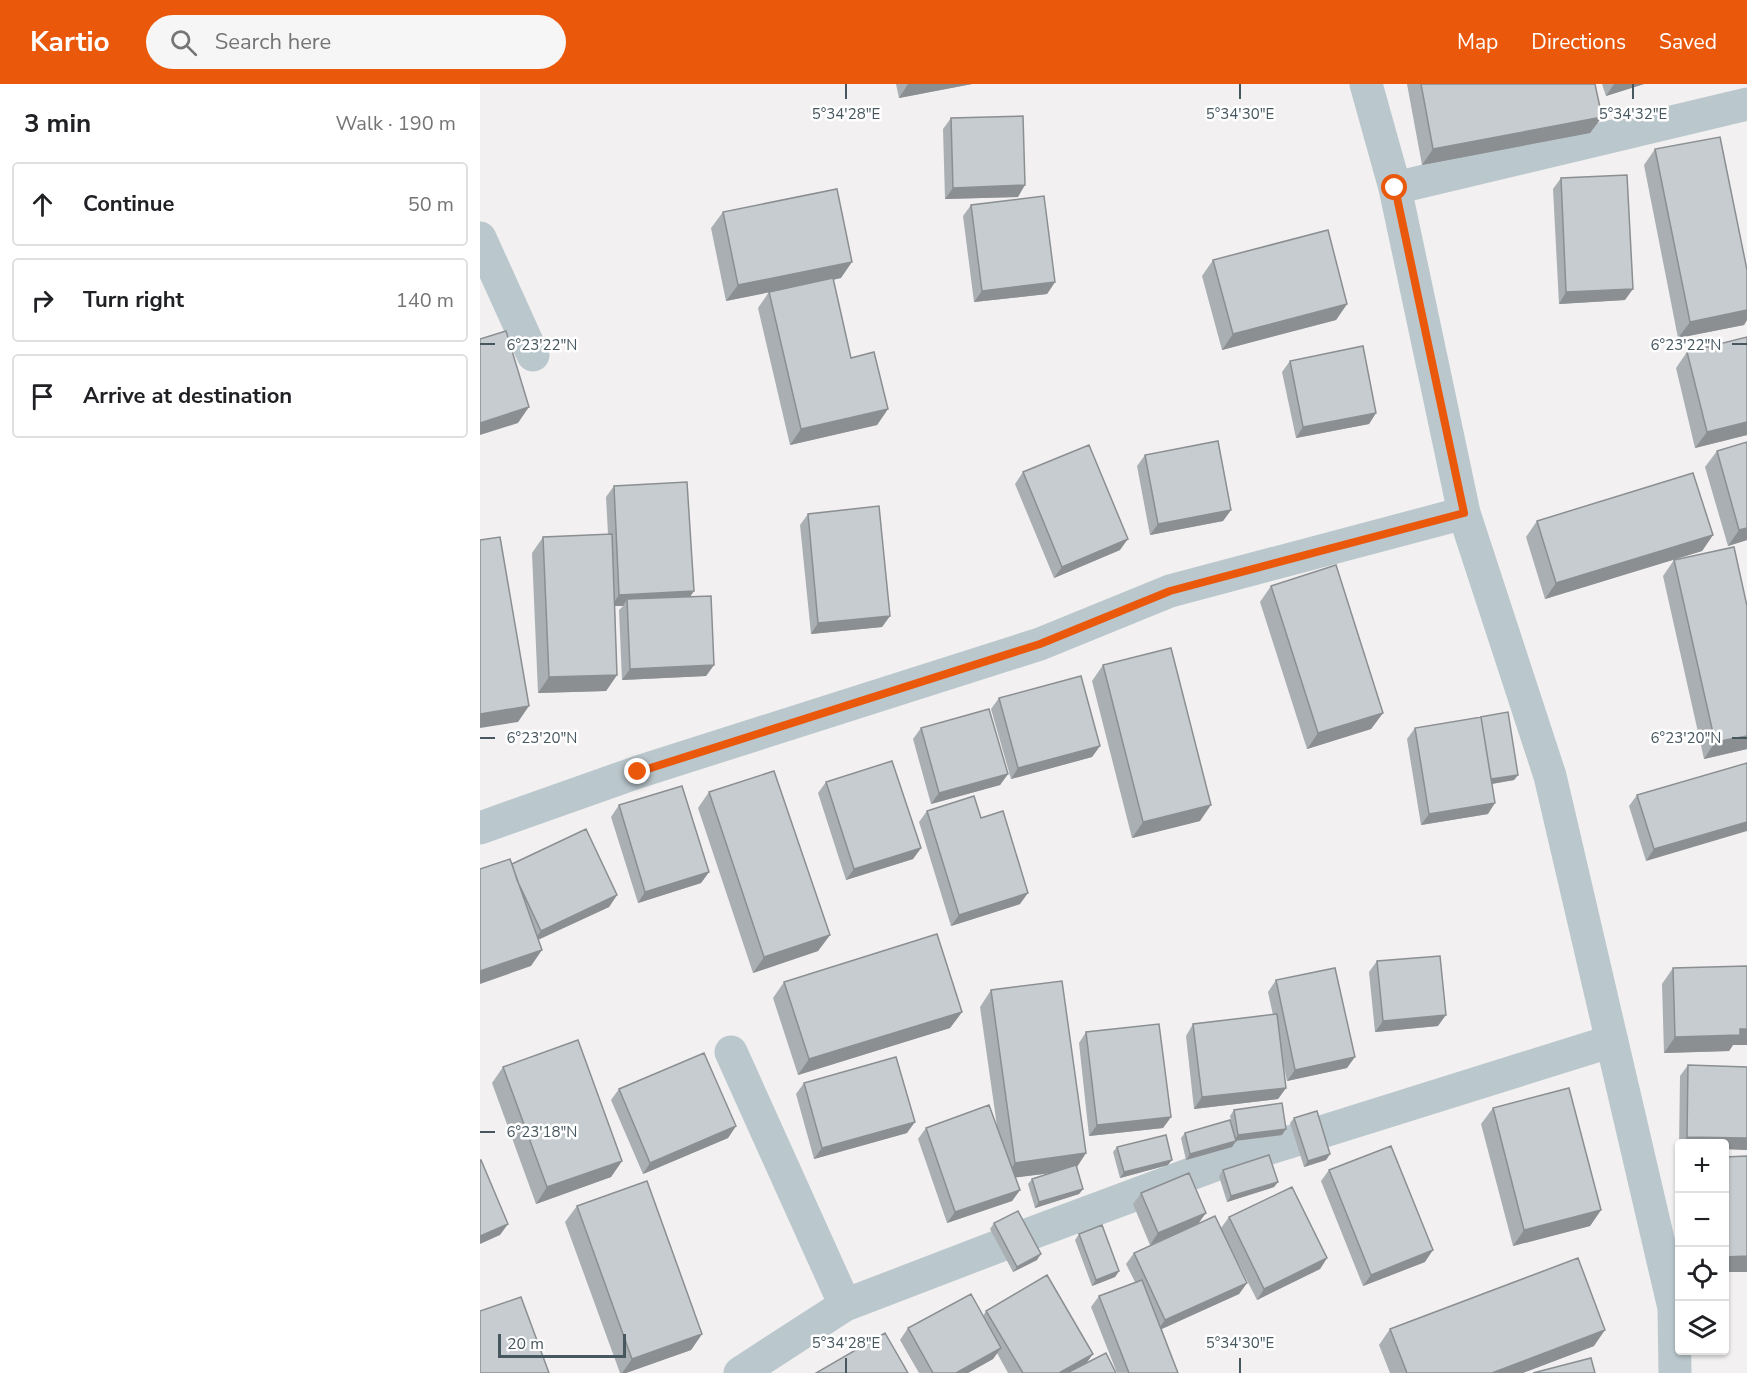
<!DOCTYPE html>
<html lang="en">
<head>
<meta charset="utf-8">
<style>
  :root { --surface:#fff; --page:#f6f6f6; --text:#202124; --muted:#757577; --line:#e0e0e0; --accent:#ea580c }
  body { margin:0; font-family:"Nunito Sans",sans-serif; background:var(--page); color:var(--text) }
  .controls { position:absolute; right:18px; bottom:18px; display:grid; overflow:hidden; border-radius:6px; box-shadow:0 2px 4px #0004 }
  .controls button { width:54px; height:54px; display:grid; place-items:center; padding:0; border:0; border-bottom:2px solid var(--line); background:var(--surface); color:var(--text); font:30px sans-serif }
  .scale { position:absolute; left:18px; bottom:15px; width:128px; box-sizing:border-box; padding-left:6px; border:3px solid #46575f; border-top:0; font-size:16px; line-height:21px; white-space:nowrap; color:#46575f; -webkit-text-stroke:4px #fff; paint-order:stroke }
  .stop { position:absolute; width:18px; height:18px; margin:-14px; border:4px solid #ea580c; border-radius:50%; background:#fff }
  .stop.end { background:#ea580c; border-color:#fff; box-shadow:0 2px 6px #0008 }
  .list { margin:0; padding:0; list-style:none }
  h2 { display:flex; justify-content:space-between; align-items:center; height:78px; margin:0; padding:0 24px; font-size:26px }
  h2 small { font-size:20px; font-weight:400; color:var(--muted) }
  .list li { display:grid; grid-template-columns:39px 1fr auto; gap:18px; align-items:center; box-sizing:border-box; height:84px; margin:0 12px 12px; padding:0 12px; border:2px solid var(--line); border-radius:6px }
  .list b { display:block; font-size:22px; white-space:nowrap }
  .list em { font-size:20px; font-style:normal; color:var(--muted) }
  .icon { flex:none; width:33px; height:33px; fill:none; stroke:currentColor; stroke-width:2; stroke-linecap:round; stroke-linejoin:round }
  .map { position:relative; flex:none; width:1267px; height:1289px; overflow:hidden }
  header { display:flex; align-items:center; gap:36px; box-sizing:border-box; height:84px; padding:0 30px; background:var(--accent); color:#fff }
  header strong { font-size:28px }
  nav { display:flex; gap:33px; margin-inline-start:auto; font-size:21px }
  .search { width:420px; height:54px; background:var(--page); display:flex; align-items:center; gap:15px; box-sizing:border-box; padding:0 21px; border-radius:33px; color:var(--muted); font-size:22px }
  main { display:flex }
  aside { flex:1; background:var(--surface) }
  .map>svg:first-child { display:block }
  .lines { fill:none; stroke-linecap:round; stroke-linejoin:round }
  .minor { stroke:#bac7cd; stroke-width:33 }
  .wall { fill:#aaafb3 }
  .shaded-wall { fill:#8b8f92 }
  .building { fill:#c6ccd0; stroke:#8b8f92; stroke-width:1.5 }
  .route { stroke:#ea580c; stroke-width:8 }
  .ticks { fill:none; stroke:#46575f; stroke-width:2 }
  .ticks-label { font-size:15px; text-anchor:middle; fill:#46575f; stroke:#fff; stroke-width:5; stroke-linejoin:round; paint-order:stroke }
</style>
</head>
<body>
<header>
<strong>Kartio</strong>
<div class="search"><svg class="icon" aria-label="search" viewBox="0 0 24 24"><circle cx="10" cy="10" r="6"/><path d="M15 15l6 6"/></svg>Search here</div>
<nav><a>Map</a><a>Directions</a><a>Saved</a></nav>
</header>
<main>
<aside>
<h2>3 min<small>Walk · 190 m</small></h2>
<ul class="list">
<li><svg class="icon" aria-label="ahead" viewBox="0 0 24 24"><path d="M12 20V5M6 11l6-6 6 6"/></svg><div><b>Continue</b></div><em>50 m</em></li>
<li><svg class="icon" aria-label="right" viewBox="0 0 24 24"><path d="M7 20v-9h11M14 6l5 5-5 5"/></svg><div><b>Turn right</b></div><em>140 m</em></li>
<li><svg class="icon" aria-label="arrive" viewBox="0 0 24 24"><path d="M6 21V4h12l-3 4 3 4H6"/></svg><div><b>Arrive at destination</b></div></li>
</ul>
</aside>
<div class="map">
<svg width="1267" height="1289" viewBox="0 0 1267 1289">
  <rect width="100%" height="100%" fill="#f2f0f0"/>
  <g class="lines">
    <path class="minor" d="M886,0L915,104L984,429L1070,692L1194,1224L1195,1289
      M915,104L1267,20
      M0,154L53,271
      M0,744L158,688L560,560L690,507L984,429
      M251,968L365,1221
      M838,1049L1132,957
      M544,1152L735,1081L816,1056
      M260,1289L365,1221L519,1162"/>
  </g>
  <path class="wall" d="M416,0H492L419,14Z
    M927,0H1115L1122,33L1110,49L942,81Z
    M1122,0H1164L1126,12Z
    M471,34L538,113L465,115L463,45Z
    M1175,65L1267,186V236L1264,241L1198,254L1164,81Z
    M1081,94L1145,216L1079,220L1073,105Z
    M491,121L575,198L567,210L494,218L483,132Z
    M243,128L361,194L353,196L371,274L408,325L397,341L310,361L278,224L289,208L246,217L231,144Z
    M733,176L867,220L856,236L742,266L722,192Z
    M1207,268L1267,351L1215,364L1196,284Z
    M810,277L896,329L889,340L816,354L802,288Z
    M1267,358V456L1248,462L1225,383L1237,367Z
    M665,371L751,426L743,437L670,451L657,382Z
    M543,388L640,466L574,494L535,400Z
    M134,402L210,513L234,581L226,592L142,596L139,526L143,522H135L137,591L126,607L58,609L52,469L63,453L128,450L126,413Z
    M328,430L410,532L402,543L331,550L320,441Z
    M1057,437L1233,451L1222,467L1065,515L1046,453Z
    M1194,476L1267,522V665L1224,675L1183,492Z
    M791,502L903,629L891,645L827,665L780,518Z
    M623,581L720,737L652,754L612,597Z
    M519,614L620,662L612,673L531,695L511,625Z
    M441,644L528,690L520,701L451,720L433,655Z
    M935,644L1038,691L1034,696L1012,700L1008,730L941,741L927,655Z
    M1267,679L1166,777L1149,722L1157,711Z
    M346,698L441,764L433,775L366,796L338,709Z
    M229,708L350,851L338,867L273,889L218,724Z
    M139,721L229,788L221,799L158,819L131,733Z
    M447,727L501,734L540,820L471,842L439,738Z
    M32,780L137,811L129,823L58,856L51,882Z
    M897,877L958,942L895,948L889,888Z
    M1193,884L1253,961L1249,967L1184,969L1182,900Z
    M796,896L867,984L807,997L802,974L806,1004L798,1015L714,1025L706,952L713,940L793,931L788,908Z
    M304,898L482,928L470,944L318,991L293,914Z
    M511,906L606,1069L596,1084L603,1105L599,1110L555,1124L548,1100L552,1095L572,1089L535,1093L540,1106L532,1117L467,1139L438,1055L446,1044L517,1042L500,923Z
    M606,948L691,1033L683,1044L609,1052L599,959Z
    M1208,981L1267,983V1066L1245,1065V1059H1200L1199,1064L1200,992Z
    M23,983L142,1077L131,1093L56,1120L12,999Z
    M324,999L427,1049L334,1075L316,1010Z
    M139,1005L256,1042L248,1054L163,1090L131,1016Z
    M1013,1024L1121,1126L1110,1142L1033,1162L1001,1040Z
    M754,1026L802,1051L756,1057L752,1063L706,1076L701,1054L705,1049L752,1042L750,1032Z
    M814,1034L850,1070L846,1076L824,1083L810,1039Z
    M637,1063L688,1081L640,1094L633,1068Z
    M743,1086L798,1098L794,1103L747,1118L739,1092Z
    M849,1086L945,1178L883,1202L841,1097Z
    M1200,1087V1169L1198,1089Z
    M661,1109L719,1139L741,1144L749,1133L847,1174L840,1185L777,1216L743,1149L767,1199L759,1210L682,1245L698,1289H637L611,1223L619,1212L655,1198L646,1180L654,1169L705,1146L670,1161L653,1120Z
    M97,1122L222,1250L211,1266L146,1289H140L85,1138Z
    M514,1139L557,1176L533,1188L510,1145Z
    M599,1150L639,1187L635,1193L612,1202L595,1156Z
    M506,1227L606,1279L636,1289H528L517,1269L513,1275L488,1289H439L420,1256L428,1244L503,1232Z
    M910,1245L1114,1262L1043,1289H910L899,1261Z"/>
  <path class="shaded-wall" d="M428,0H492L419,14Z
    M1134,0H1164L1126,12Z
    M1122,33L1110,49L942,81L953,65Z
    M545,101L538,113L465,115L473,104Z
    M372,178L361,194L246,217L258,201Z
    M575,198L567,210L494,218L502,207Z
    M1153,205L1145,216L1079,220L1086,208Z
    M867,220L856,236L742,266L753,250Z
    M1267,226V236L1264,241L1198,254L1210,238Z
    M49,323L38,339L0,351V339Z
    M408,325L397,341L310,361L321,345Z
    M896,329L889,340L816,354L823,343Z
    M1267,338V351L1215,364L1227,348Z
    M751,426L743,437L670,451L678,440Z
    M1267,444V456L1248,462L1259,446Z
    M1233,451L1222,467L1065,515L1076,499Z
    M648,455L640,466L574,494L582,483Z
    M214,507L206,519L147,515L143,522H131L139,511Z
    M410,532L402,543L331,550L338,539Z
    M234,581L226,592L142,596L150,585Z
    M137,591L126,607L58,609L69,593Z
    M49,622L38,638L0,644V630Z
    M903,629L891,645L827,665L838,649Z
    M1267,652V665L1224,675L1235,658Z
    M620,662L612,673L531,695L538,684Z
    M528,690L520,701L451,720L459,709Z
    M1038,691L1034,696L1005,701L1009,695Z
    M1015,719L1008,730L941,741L949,730Z
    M731,721L720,737L652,754L663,738Z
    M1267,738V747L1166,777L1174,765Z
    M441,764L433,775L366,796L374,785Z
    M229,788L221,799L158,819L165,808Z
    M548,809L540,820L471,842L479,831Z
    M137,811L129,823L53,858L61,847Z
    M350,851L338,867L273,889L284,873Z
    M62,866L51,882L0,900V887Z
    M482,928L470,944L318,991L329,975Z
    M966,931L958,942L895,948L903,937Z
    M1260,945H1267V961H1253L1249,967L1184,969L1195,953Z
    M875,973L867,984L807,997L815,986Z
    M806,1004L798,1015L714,1025L722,1013Z
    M691,1033L683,1044L609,1052L617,1041Z
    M435,1038L427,1049L334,1075L342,1064Z
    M256,1042L248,1054L163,1090L170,1079Z
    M806,1045L802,1051L754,1057L758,1051Z
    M1207,1053L1267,1054V1066L1245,1065V1059H1202Z
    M756,1057L752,1063L706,1076L710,1070Z
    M606,1069L595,1086L524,1095L535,1079Z
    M850,1070L846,1076L824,1083L828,1077Z
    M692,1076L688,1081L640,1094L644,1088Z
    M142,1077L131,1093L56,1120L67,1103Z
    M798,1098L794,1103L747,1118L751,1112Z
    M603,1105L599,1110L555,1124L559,1118Z
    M540,1106L532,1117L467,1139L475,1128Z
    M1121,1126L1110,1142L1033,1162L1044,1146Z
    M726,1129L718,1140L670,1161L678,1149Z
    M28,1140L20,1151L0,1160V1152Z
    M953,1166L945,1178L883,1202L891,1191Z
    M561,1170L557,1176L533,1188L537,1183Z
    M1267,1172V1188H1245V1173Z
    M847,1174L840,1185L777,1216L784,1205Z
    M639,1187L635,1193L612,1202L616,1196Z
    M767,1199L759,1210L677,1247L685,1236Z
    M1125,1246L1114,1262L1043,1289H1012Z
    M222,1250L211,1266L146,1289H142L152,1275Z
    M521,1264L513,1275L488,1289H476Z
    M613,1270L605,1281L591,1289H579Z"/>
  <path class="building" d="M941,0H1115L1122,33L953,65Z
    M543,32L545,101L473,104L471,34Z
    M1240,53L1267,186V226L1210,238L1175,65Z
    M1147,91L1153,205L1086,208L1081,94Z
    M357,105L372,178L258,201L243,128Z
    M564,112L575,198L502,207L491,121Z
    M848,146L867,220L753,250L733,176Z
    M353,194L371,274L394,268L408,325L321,345L289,208Z
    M26,247L49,323L0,339V255Z
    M1267,253V338L1227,348L1207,268Z
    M883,262L896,329L823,343L810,277Z
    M738,357L751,426L678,440L665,371Z
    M1267,358V444L1259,446L1237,367Z
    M609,361L648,455L582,483L543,388Z
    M1213,389L1233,451L1076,499L1057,437Z
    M207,398L214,507L139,511L134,402Z
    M399,422L410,532L338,539L328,430Z
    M132,450L137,591L69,593L63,453Z
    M20,453L49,622L0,630V456Z
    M1254,463L1267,522V652L1235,658L1194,476Z
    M856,481L903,629L838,649L791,502Z
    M231,512L234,581L150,585L147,515Z
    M691,564L731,721L663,738L623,581Z
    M601,592L620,662L538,684L519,614Z
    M509,625L528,690L459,709L441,644Z
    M1028,628L1038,691L1011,695L1001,633H1000Z
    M1001,633L1015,719L949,730L935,644Z
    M412,677L441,764L374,785L346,698Z
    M1267,679V738L1174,765L1157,711Z
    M294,687L350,851L284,873L229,708Z
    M202,702L229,788L165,808L139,721Z
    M494,712L501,734L523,727L548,809L479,831L447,727Z
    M106,745L137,811L61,847L37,796L32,780Z
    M30,775L62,866L0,887V785Z
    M457,850L482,928L329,975L304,898Z
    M960,872L966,931L903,937L897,877Z
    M1267,882V945H1260V951L1195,953L1193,884Z
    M855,884L875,973L815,986L796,896Z
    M582,897L606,1069L535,1079L511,906Z
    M797,930L806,1004L722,1013L713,940Z
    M679,940L691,1033L617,1041L606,948Z
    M98,956L142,1077L67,1103L23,983Z
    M224,969L256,1042L170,1079L139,1005Z
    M416,973L435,1038L342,1064L324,999Z
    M1208,981L1267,983V1054L1207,1053Z
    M1089,1004L1121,1126L1044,1146L1013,1024Z
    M802,1019L806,1045L758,1051L754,1026Z
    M509,1021L540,1106L475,1128L446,1044Z
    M837,1027L850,1070L828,1077L814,1034Z
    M750,1036L756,1057L710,1070L705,1049Z
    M686,1051L692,1076L644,1088L637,1063Z
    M911,1062L953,1166L891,1191L849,1086Z
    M789,1071L798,1098L751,1112L743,1086Z
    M1267,1072V1172L1245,1173V1073Z
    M0,1076H1L28,1140L0,1152Z
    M596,1081L603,1105L559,1118L552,1095Z
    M709,1089L726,1129L678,1149L661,1109Z
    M167,1097L222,1250L152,1275L97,1122Z
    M812,1103L847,1174L784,1205L749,1133Z
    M538,1127L561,1170L537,1183L514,1139Z
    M735,1132L767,1199L685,1236L654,1169Z
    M622,1141L639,1187L616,1196L599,1150Z
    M1098,1174L1125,1246L1012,1289H927L910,1245Z
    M567,1191L613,1270L579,1289H543L506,1227Z
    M662,1196L698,1289H649L619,1212Z
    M491,1210L521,1264L476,1289H453L428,1244Z
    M41,1213L69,1289H0V1227Z
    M405,1249L428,1289H336Z
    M626,1269L636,1289H587Z
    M1111,1274L1115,1289H1053Z"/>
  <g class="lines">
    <path class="route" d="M158,688L560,560L690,507L984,429L915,104"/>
  </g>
  <path class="ticks" d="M366,0V15M760,0V15M1153,0V15M0,260H15M1252,260H1267M0,654H15M1252,654H1267M0,1048H15M366,1274V1289M760,1274V1289"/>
  <g class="ticks-label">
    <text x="366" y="35">5°34'28"E</text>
    <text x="760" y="35">5°34'30"E</text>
    <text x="1153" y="35">5°34'32"E</text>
    <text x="62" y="266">6°23'22"N</text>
    <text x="1206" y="266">6°23'22"N</text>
    <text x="62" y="659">6°23'20"N</text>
    <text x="1206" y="659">6°23'20"N</text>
    <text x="62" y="1053">6°23'18"N</text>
    <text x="366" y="1264">5°34'28"E</text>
    <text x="760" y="1264">5°34'30"E</text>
  </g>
</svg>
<div class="controls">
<button>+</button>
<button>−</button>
<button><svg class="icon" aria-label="locate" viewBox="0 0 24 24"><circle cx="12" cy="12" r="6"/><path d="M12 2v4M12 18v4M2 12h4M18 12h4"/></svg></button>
<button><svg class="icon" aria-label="layers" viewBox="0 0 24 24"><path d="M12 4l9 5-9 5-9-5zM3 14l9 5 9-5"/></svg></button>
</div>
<div class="scale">20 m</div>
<div class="stop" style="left:915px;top:104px"></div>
<div class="stop end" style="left:158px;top:688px"></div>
</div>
</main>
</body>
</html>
